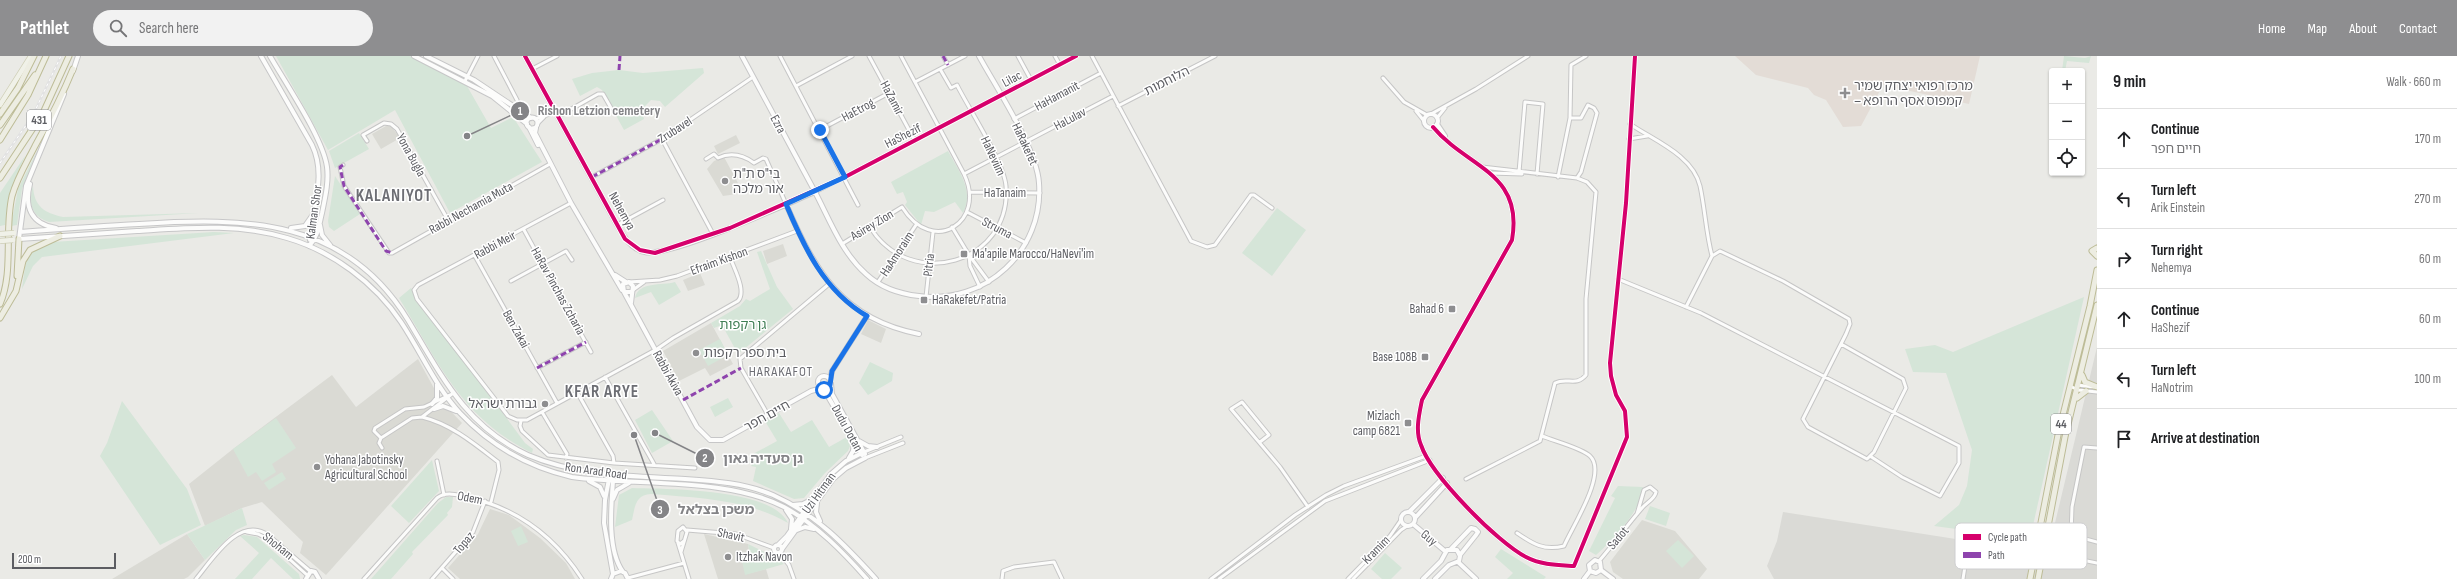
<!DOCTYPE html>
<html lang="en">
<head>
<meta charset="utf-8">
<style>
  :root { --surface:#fff; --page:#f2f2f2; --text:#202124; --muted:#757577; --line:#e0e0e0; --accent:#8e8e90 }
  body { margin:0; font-family:"Sofia Sans Condensed","Noto Sans Hebrew",sans-serif; background:var(--page); color:var(--text) }
  .controls { position:absolute; right:12px; top:12px; display:grid; overflow:hidden; border-radius:4px; box-shadow:0 1px 3px #0004 }
  .controls button { width:36px; height:36px; display:grid; place-items:center; padding:0; border:0; border-bottom:1px solid var(--line); background:var(--surface); color:var(--text); font:20px sans-serif }
  .scale { position:absolute; left:12px; bottom:10px; width:104px; box-sizing:border-box; padding-left:4px; border:2px solid #5c5d62; border-top:0; font-size:11px; line-height:14px; white-space:nowrap; color:#5c5d62; -webkit-text-stroke:3px #fff; paint-order:stroke }
  .stop { position:absolute; width:12px; height:12px; margin:-9px; border:3px solid #1a73e8; border-radius:50%; background:#fff }
  .stop.end { background:#1a73e8; border-color:#fff; box-shadow:0 1px 4px #0008 }
  .list { margin:0; padding:0; list-style:none }
  h2 { display:flex; justify-content:space-between; align-items:center; height:52px; margin:0; padding:0 16px; font-size:17px }
  h2 small { font-size:13px; font-weight:400; color:var(--muted) }
  .list li { display:grid; grid-template-columns:26px 1fr auto; gap:12px; align-items:center; box-sizing:border-box; height:60px; padding:0 16px; border-top:1px solid var(--line) }
  .list b { display:block; font-size:15px; white-space:nowrap }
  .list p { margin:0; font-size:13px; white-space:nowrap; color:var(--muted) }
  .list em { font-size:13px; font-style:normal; color:var(--muted) }
  .icon { flex:none; width:22px; height:22px; fill:none; stroke:currentColor; stroke-width:2; stroke-linecap:round; stroke-linejoin:round }
  .map { position:relative; flex:none; width:2097px; height:523px; overflow:hidden }
  header { display:flex; align-items:center; gap:24px; box-sizing:border-box; height:56px; padding:0 20px; background:var(--accent); color:#fff }
  header strong { font-size:19px }
  nav { display:flex; gap:22px; margin-inline-start:auto; font-size:14px }
  .search { width:280px; height:36px; background:var(--page); display:flex; align-items:center; gap:10px; box-sizing:border-box; padding:0 14px; border-radius:22px; color:var(--muted); font-size:15px }
  main { display:flex }
  aside { flex:1; background:var(--surface) }
  .map>svg:first-child { display:block }
  .industrial { fill:#dadad6 }
  .education { fill:#dadad4 }
  .medical { fill:#e3dcd6 }
  .green { fill:#d5e5d8 }
  .lines { fill:none; stroke-linecap:round; stroke-linejoin:round }
  .street-casing { stroke:#c6c6c6; stroke-width:5 }
  .secondary-casing { stroke:#c7c7c8; stroke-width:6 }
  .primary-casing { stroke:#cfcfb7; stroke-width:6 }
  .highway-casing { stroke:#bdbc97; stroke-width:7 }
  .street { stroke:#fcfcfb; stroke-width:3 }
  .secondary { stroke:#fcfcfb; stroke-width:4 }
  .primary { stroke:#f0f1e8; stroke-width:4.5 }
  .highway { stroke:#edede2; stroke-width:5 }
  .rail-casing { stroke:#e2e2e2; stroke-width:2.5 }
  .rail { stroke:#fff; stroke-width:1; stroke-dasharray:3; stroke-linecap:butt }
  .primary-bridge-casing { stroke:#cfcfb7; stroke-width:6; stroke-linecap:butt }
  .primary-bridge { stroke:#f0f1e8; stroke-width:4.5 }
  .quiet { stroke:#8e44ad; stroke-width:3; stroke-dasharray:6 3; stroke-linecap:butt }
  .cycleway-casing { stroke:#fff; stroke-width:6 }
  .cycleway { stroke:#d6006c; stroke-width:4 }
  .route { stroke:#1a73e8; stroke-width:5 }
  .poi-dot { fill:#8e8e90; stroke:#fff; stroke-width:1.5 }
  .labels { text-anchor:middle; dominant-baseline:central; stroke-width:3; stroke-linejoin:round; paint-order:stroke }
  .shield { fill:#fff; stroke:#8d8e91; stroke-width:1 }
  .shield-label { font-size:12px; font-weight:bold; fill:#5c5d62 }
  .street-label { font-size:13px; fill:#5c5d62; stroke:#fff }
  .poi-label { font-size:13px; fill:#5c5d62; stroke:#fff; text-anchor:start }
  .park-label { font-size:13px; fill:#3f7e54; stroke:#fff }
  .neighbourhood-label { font-size:14px; letter-spacing:1px; fill:#6d6e74; stroke:#fff }
  .district-label { font-size:17px; font-weight:bold; letter-spacing:1px; fill:#6d6e74; stroke:#fff }
  .key { fill:#fff; stroke:#ceced0; stroke-width:1 }
  .key-label { font-size:11px; fill:#5c5d62 }
  .leader { fill:none; stroke:#848487; stroke-width:1.5 }
  .callout-dot { fill:#848487; stroke:#fff; stroke-width:1.5 }
  .mark-label { font-size:12px; text-anchor:middle; font-weight:bold; fill:#fff }
  .callout-label { font-size:14px; text-anchor:middle; font-weight:bold; fill:#848487; stroke:#fff; stroke-width:3; stroke-linejoin:round; paint-order:stroke }
</style>
</head>
<body>
<header>
<strong>Pathlet</strong>
<div class="search"><svg class="icon" aria-label="search" viewBox="0 0 24 24"><circle cx="10" cy="10" r="6"/><path d="M15 15l6 6"/></svg>Search here</div>
<nav><a>Home</a><a>Map</a><a>About</a><a>Contact</a></nav>
</header>
<main>
<div class="map">
<svg width="2097" height="523" viewBox="0 0 2097 523">
  <rect width="100%" height="100%" fill="#eaeae6"/>
  <path class="industrial" d="M2097,291V523H1774L1767,510L1777,485L1783,456L2026,494L2028,485L2050,488Z"/>
  <path class="education" d="M386,70H391L400,82L381,93L372,78Z
    M736,79L740,87L718,98L714,90Z
    M724,101L739,129L734,131L737,138L723,140L707,113L714,105Z
    M783,188L787,200L767,208L763,195Z
    M700,217L705,229L688,235L683,224Z
    M868,264L886,273L881,287L861,278Z
    M711,267L733,308L710,320L705,312L679,325L663,295Z
    M418,303L441,345L462,367L326,519L300,497L303,486L262,446L242,452L205,470L189,428L233,393L332,319L356,351Z
    M490,453L509,459L540,482L566,507L575,523H460L448,512L478,478Z
    M1642,464L1675,475L1707,513L1699,523H1623L1613,516L1610,506Z
    M187,478L205,504L188,521L184,523H112Z
    M704,478L748,488L750,500L741,501L746,518L766,513L769,523H718Z"/>
  <path class="medical" d="M1735,0H1980L1969,48L1883,29L1861,70L1843,71L1826,44L1814,39L1808,32L1756,19Z"/>
  <path class="green" d="M276,0H410L467,30L491,72L513,61L542,106L450,157L395,54L328,94Z
    M2064,0L2085,2L2091,0L2089,7L2067,5L2065,15H2062Z
    M703,12L704,17L665,51L660,45L651,44L642,53L644,63L624,74L602,34L597,31L580,40L572,23L592,17L619,14L643,17Z
    M359,77L369,93L335,112L329,95Z
    M38,93L22,133L17,169L11,170L18,133Z
    M948,95C958,114 975,135 963,157L955,146L934,156L925,155L921,169L905,149L907,146L903,136L897,138L891,126Z
    M25,100L12,131L5,169L0,170V137Z
    M335,120L360,158L334,175L329,171L328,165Z
    M33,130C34,150 44,157 63,161L199,157L49,166C31,160 28,147 33,130Z
    M1277,152L1306,174L1272,220L1242,197Z
    M214,176L234,177L42,201L33,210L22,233C27,203 22,198 52,186Z
    M761,195L777,231L793,253L738,298L722,269L714,272L711,267L740,250L746,243L750,245L770,233L757,196Z
    M675,226L681,236L659,249L651,236L635,242C639,225 661,230 675,226Z
    M411,232L525,387L533,393L532,397C460,361 439,307 399,242Z
    M2084,241L2030,483L1934,470L1959,449L1967,430L1972,394L1946,317L1913,316L1905,293L1935,289L1953,296Z
    M720,283L728,299L708,310L699,294Z
    M870,306L893,317L892,325L868,339L859,327Z
    M728,342L733,351L715,361L710,351Z
    M122,345L187,433L201,469L160,489L100,400L107,387Z
    M652,354L673,385L652,397L635,364Z
    M779,357L791,376L812,364L829,391L847,381L850,390L848,395L825,417L804,442L794,443L753,425L756,411L751,410L755,404L753,398L777,385L765,365Z
    M276,362L296,392L272,408L276,416L262,425L256,416L248,421L233,393Z
    M432,404L439,435L409,467L391,450Z
    M282,416L286,423L269,434L264,427Z
    M1618,430L1643,431C1640,437 1641,443 1638,449C1628,467 1612,485 1596,499L1589,495L1615,442L1611,440Z
    M632,432C666,433 772,432 788,467C746,443 699,442 651,438C635,439 635,451 632,464L615,471L619,439Z
    M446,441H453L452,451L447,457L448,459L412,496L413,498L391,523H371L438,447Z
    M1650,450L1670,457L1666,470L1645,463Z
    M242,452L247,469L236,474L205,504L187,478Z
    M521,470L528,486L518,490L511,475Z
    M244,479L257,481L299,518L300,523H293L271,502L252,523H235L259,497L240,480Z
    M1678,484L1694,500L1682,512L1666,495Z
    M748,488L773,500L784,508L745,519L741,501L750,499Z
    M1501,493L1546,521L1544,523H1507L1513,517L1495,501Z
    M1385,497L1402,512L1391,523H1382L1371,513Z"/>
  <g class="lines">
    <g class="street-casing">
      <path id="street" d="M494,0L517,44
        M780,0L858,149
        M869,0L915,85
        M943,0L948,9
        M1018,0L1031,24
        M1055,0L1060,9
        M1092,0L1191,185L1207,191L1215,189L1251,139H1254L1272,152
        M532,13L557,0
        M1383,22L1404,46L1427,59
        M465,25L478,0
        M915,26L965,0
        M796,30L852,0
        M1118,50L1215,0
        M1416,55L1424,65
        M1431,58L1476,33L1528,0
        M559,60L598,38H603L611,52
        M1437,62L1445,52
        M1570,62H1581L1588,49L1594,52L1597,57L1581,116L1577,122
        M535,63L556,56
        M1014,63L1101,17
        M538,67L544,61
        M1630,68C1653,84 1693,99 1700,130C1705,153 1706,177 1712,200
        M827,70L889,37
        M662,83L713,178
        M1629,83L1647,80
        M367,85L363,79L384,67L391,68L397,73L448,164
        M706,103L714,98L718,102C731,96 743,99 754,107L763,102L766,103L786,148
        M343,109L340,111L344,130L389,197H392L550,108
        M1519,116L1525,46L1543,48L1537,118
        M1490,117L1522,118
        M964,118L1113,40
        M592,121L662,83L753,21
        M1558,121L1570,62L1571,9L1586,0
        M815,136L1076,0
        M970,136L1040,137
        M571,147L418,229L414,234L417,243L508,360L517,364H527L657,293L673,282L738,245C747,235 734,213 730,201
        M967,156L1026,187
        M617,169L663,144
        M870,171C910,236 1012,208 1006,130C1004,106 969,53 957,29L951,32L940,13
        M952,171L969,199L989,226
        M524,174L591,296
        M842,188L902,151C933,201 987,166 964,118L901,0
        M969,199L970,210L980,231
        M475,200L557,347
        M1618,223L1701,257L1959,390V407L1940,440L1902,421L1870,400
        M511,225L566,195L572,204
        M629,226L660,224L677,220L797,175
        M878,226L916,169
        M633,234L644,226
        M926,241L933,176
        M1686,251L1712,200L1720,195L1783,225L1849,263L1850,268L1846,278L1803,363L1808,371L1867,403L1874,396L1906,332L1903,323L1841,288
        M537,312L586,286
        M605,321L654,408
        M2077,329L2094,331
        M2070,330L2078,334L2097,336
        M577,336L613,400L614,407
        M542,356L567,398L566,402
        M768,359L741,312L740,303L829,228
        M422,361C451,368 475,388 498,406L499,414L491,446
        M521,365L520,370L522,375L548,399L614,407L695,412
        M381,382L374,375L375,372L405,353L424,351L452,338
        M1260,386L1269,379L1242,346L1231,353L1280,411L1308,451
        M382,392L379,387L381,382L412,362L422,361L452,338
        M2097,392L2084,391L2072,451L2071,479L2097,486
        M864,396L901,381
        M865,402L903,387
        M437,405L444,439
        M1466,423L1540,385L1555,327C1567,321 1576,331 1586,319V243L1596,136L1587,126L1577,122L1482,111
        M687,474L736,478L774,492
        M247,476L258,478L266,482L307,519
        M1517,477C1533,488 1544,495 1564,490C1572,471 1608,417 1590,400C1582,392 1554,385 1542,380
        M678,487L689,523
        M681,496L687,476L683,471L678,475L677,485L680,488L684,485
        M2043,496L2097,507
        M780,497L789,509L794,523
        M1599,505C1614,488 1627,469 1642,452C1647,446 1655,443 1656,436L1650,431L1644,434L1637,458
        M1574,510L1627,381L1625,355L1616,339L1611,320L1610,307L1626,147L1635,0
        M442,512L453,523
        M628,522L684,507
        M196,523C212,504 239,459 268,479L310,515
        M364,523L437,442C446,435 457,439 467,441C516,452 555,481 582,523
        M432,523L473,476L485,445
        M1002,523L1003,515L1014,511L1054,506L1062,523
        M1211,523L1295,459L1326,439L1344,430L1426,400
        M1219,523L1325,445L1430,404
        M1348,523L1390,480L1401,464
        M1353,523L1401,474L1407,470
        M1963,523L1966,504"/>
    </g>
    <g class="secondary-casing">
      <path id="secondary" d="M261,0L312,89C327,120 312,151 310,184
        M270,0C286,28 323,82 327,111C329,126 325,142 322,157C319,169 318,181 309,190
        M414,0L492,40L527,68
        M426,0L474,24L531,62
        M525,0L617,169C624,181 631,193 645,196C669,202 786,148 815,136
        M742,0C766,45 790,89 814,134C829,162 841,196 866,218C880,231 900,238 919,240C985,249 1044,195 1039,127C1037,93 997,33 979,0
        M73,15L78,0
        M64,38L26,130L19,183C59,180 98,178 137,175C187,172 238,167 287,182C332,195 375,227 401,266C421,296 435,330 460,357C491,390 528,411 572,421C637,430 727,421 784,451C817,469 843,496 867,523
        M1424 65a7 7 0 1 1 14 0a7 7 0 1 1-14 0Z
        M526.5 67a5.5 5.5 0 1 1 11 0a5.5 5.5 0 1 1-11 0Z
        M1437,68L1445,80
        M529,71L538,89
        M1433,71C1467,112 1524,116 1512,184L1422,344C1419,359 1415,375 1421,389C1431,419 1498,487 1526,501C1541,509 1558,509 1574,510
        M536,72L535,77L571,147L622,234
        M30,128C24,151 31,168 56,172
        M786,148C815,215 842,263 919,278
        M320,169L322,179L330,189
        M291,172L305,170L312,160
        M20,176C60,173 100,170 139,168C246,161 346,162 408,264C441,319 466,371 528,399C577,420 632,420 685,423C715,425 745,427 773,439C816,458 845,489 876,523
        M615,219L626,226
        M624,236L697,371L710,384H723L811,335L822,332
        M631,247L633,230L629,226L623,228L624,236H632
        M818 326a6 6 0 1 1 12 0a6 6 0 1 1-12 0Z
        M830,324L832,315L867,260
        M831,328L832,338L865,398
        M823,332L862,399
        M432,348L437,342V328
        M434,353L443,350L456,355
        M859,385L868,390L877,391
        M849,402L853,395L854,386
        M610,418L605,444L604,467L613,518
        M610,418L613,425C611,451 607,494 623,516
        M589,425L600,431L604,440
        M613,443L617,434L629,427
        M817,447L816,456L820,465
        M793,449L803,448L811,444
        M786,454L792,463L791,473
        M1409,456L1443,422
        M1401 463a7 7 0 1 1 14 0a7 7 0 1 1-14 0Z
        M1415,462L1447,427
        M1413,468L1446,496
        M797,474L805,471L814,473
        M774 493a4 4 0 1 1 8 0a4 4 0 1 1-8 0Z
        M778,489L787,480L831,418L846,405L864,396
        M782,493L833,423L846,412L865,402
        M1451,493L1471,472L1475,473L1478,476L1476,479L1460,499
        M1458,506L1476,523
        M1601,514L1613,523
        M1590,515L1589,509L1595,504L1600,506L1601,514
        M1590,515L1596,517L1601,514
        M306,523L311,515L315,516L319,523
        M611,523L613,518L621,515L625,517L628,523
        M1423,523L1441,505L1447,494H1457L1460,500L1459,505L1449,509L1435,523
        M1584,523L1590,515"/>
    </g>
    <g class="primary-casing">
      <path id="primary" d="M0,49L31,0"/>
    </g>
    <g class="highway-casing">
      <path id="highway" d="M0,58L18,32L34,0
        M0,69L35,19
        M0,84L28,39L46,0
        M0,122L43,57L69,0
        M2097,192L2092,195L2097,200
        M17,220L19,183
        M0,248C14,216 4,175 12,140C17,122 27,106 35,90C49,65 62,40 73,13
        M0,262L16,235L23,205L30,194L60,180
        M2082,319L2085,326L2097,331
        M2077,342L2086,335
        M2030,523L2058,379L2090,250L2097,214
        M2038,523L2065,381L2097,249"/>
    </g>
    <use href="#street" class="street"/>
    <use href="#secondary" class="secondary"/>
    <use href="#primary" class="primary"/>
    <use href="#highway" class="highway"/>
    <g class="rail-casing">
      <path id="rail" d="M0,107L33,59L61,0"/>
    </g>
    <use href="#rail" class="rail"/>
    <g class="primary-bridge-casing">
      <path id="primary-bridge" d="M0,178L14,177
        M0,185L13,184"/>
    </g>
    <use href="#primary-bridge" class="primary-bridge"/>
    <path class="quiet" d="M943,0L948,9
      M619,14L620,0
      M343,109L340,111L344,130L386,195L392,197
      M592,121L662,83
      M537,312L586,286
      M683,344L741,312"/>
    <g class="cycleway-casing">
      <path id="cycleway" d="M525,0L625,183L640,194L655,197L730,172L845,121L1076,0
        M1433,71C1467,112 1524,116 1512,184L1422,344C1419,359 1415,375 1421,389C1431,419 1498,487 1526,501C1541,509 1558,509 1574,510L1627,381L1625,355L1616,339L1611,320L1610,307L1626,147L1635,0"/>
    </g>
    <use href="#cycleway" class="cycleway"/>
  </g>
  <g class="lines">
    <path class="route" d="M820,74L845,121L786,148C804,191 824,235 867,260L832,315L830,329L822,332L824,334"/>
  </g>
  <g class="poi-dot">
    <path d="M1843 31h4v4h4v4h-4v4h-4v-4h-4v-4h4z"/>
    <circle cx="725" cy="125" r="4"/>
    <rect x="960" y="194" width="8" height="8" rx="2"/>
    <rect x="920" y="240" width="8" height="8" rx="2"/>
    <rect x="1448" y="249" width="8" height="8" rx="2"/>
    <circle cx="696" cy="297" r="4"/>
    <rect x="1421" y="297" width="8" height="8" rx="2"/>
    <circle cx="545" cy="348" r="4"/>
    <rect x="1404" y="363" width="8" height="8" rx="2"/>
    <circle cx="317" cy="411" r="4"/>
    <circle cx="728" cy="501" r="4"/>
  </g>
  <g class="labels">
    <g class="shield">
      <rect x="27" y="54" width="24" height="20" rx="3"/>
      <rect x="2051" y="358" width="20" height="20" rx="3"/>
    </g>
    <g class="shield-label">
      <text x="39" y="64">431</text>
      <text x="2061" y="368">44</text>
    </g>
    <g class="street-label">
      <text transform="translate(1012 23) rotate(-28)">Lilac</text>
      <text transform="translate(1167 25) rotate(-27)">הלוחמות</text>
      <text transform="translate(1057 40) rotate(-28)">HaHamanit</text>
      <text transform="translate(892 42) rotate(62)">HaZamir</text>
      <text transform="translate(858 54) rotate(-28)">HaEtrog</text>
      <text transform="translate(1070 63) rotate(-28)">HaLulav</text>
      <text transform="translate(778 68) rotate(62)">Ezra</text>
      <text transform="translate(675 74) rotate(-33)">Zrubavel</text>
      <text transform="translate(903 80) rotate(-27)">HaShezif</text>
      <text transform="translate(1025 88) rotate(65)">HaRakefet</text>
      <text transform="translate(411 99) rotate(61)">Yona Bugla</text>
      <text transform="translate(993 100) rotate(65)">HaNeviim</text>
      <text x="1005" y="137">HaTanaim</text>
      <text transform="translate(471 152) rotate(-29)">Rabbi Nechamia Muta</text>
      <text transform="translate(622 155) rotate(61)">Nehemya</text>
      <text transform="translate(314 156) rotate(-82)">Kalman Shor</text>
      <text transform="translate(872 169) rotate(-31)">Asirey Zion</text>
      <text transform="translate(997 172) rotate(27)">Struma</text>
      <text transform="translate(495 189) rotate(-28)">Rabbi Meir</text>
      <text transform="translate(897 198) rotate(-57)">HaAmoraim</text>
      <text transform="translate(719 205) rotate(-20)">Efraim Kishon</text>
      <text transform="translate(929 209) rotate(-84)">Pitria</text>
      <text transform="translate(558 235) rotate(61)">HaRav Pinchas Zcharia</text>
      <text transform="translate(516 273) rotate(61)">Ben Zakai</text>
      <text transform="translate(668 317) rotate(61)">Rabbi Akiva</text>
      <text transform="translate(767 360) rotate(-29)">חיים חפר</text>
      <text transform="translate(847 372) rotate(61)">Dudu Dotan</text>
      <text transform="translate(596 415) rotate(8)">Ron Arad Road</text>
      <text transform="translate(819 437) rotate(-54)">Uzi Hitman</text>
      <text transform="translate(470 442) rotate(11)">Odem</text>
      <text transform="translate(731 479) rotate(12)">Shavit</text>
      <text transform="translate(1429 482) rotate(40)">Guy</text>
      <text transform="translate(1618 482) rotate(-50)">Sadot</text>
      <text transform="translate(464 487) rotate(-50)">Topaz</text>
      <text transform="translate(278 490) rotate(39)">Shoham</text>
      <text transform="translate(1376 494) rotate(-46)">Kramim</text>
    </g>
    <g class="poi-label">
      <text x="1854" y="30">מרכז רפואי יצחק שמיר<tspan x="1854" dy="15">– קמפוס אסף הרופא</tspan></text>
      <text x="733" y="118">בי"ס ת"ת<tspan x="733" dy="15">אור מלכה</tspan></text>
      <text x="972" y="198">Ma'apile Marocco/HaNevi'im</text>
      <text x="932" y="244">HaRakefet/Patria</text>
      <text x="1444" y="253" text-anchor="end">Bahad 6</text>
      <text x="704" y="297">בית ספר רקפות</text>
      <text x="1417" y="301" text-anchor="end">Base 108B</text>
      <text x="537" y="348" text-anchor="end">גבורת ישראל</text>
      <text x="1400" y="360" text-anchor="end">Mizlach<tspan x="1400" dy="15">camp 6821</tspan></text>
      <text x="325" y="404">Yohana Jabotinsky<tspan x="325" dy="15">Agricultural School</tspan></text>
      <text x="736" y="501">Itzhak Navon</text>
    </g>
    <g class="park-label">
      <text x="743" y="269">גן רקפות</text>
    </g>
    <g class="neighbourhood-label">
      <text x="781" y="315">HARAKAFOT</text>
    </g>
    <g class="district-label">
      <text x="394" y="140">KALANIYOT</text>
      <text x="602" y="336">KFAR ARYE</text>
    </g>
  </g>
  <rect x="1955" y="467" width="132" height="46" rx="6" class="key"/>
  <rect x="1963" y="478" width="18" height="6" fill="#d6006c"/>
  <rect x="1963" y="496" width="18" height="6" fill="#8e44ad"/>
  <g class="key-label">
    <text x="1988" y="485">Cycle path</text>
    <text x="1988" y="503">Path</text>
  </g>
  <path class="leader" d="M467 80L520 55M655 377L705 402M634 379L660 453"/>
  <g class="callout-dot">
    <circle cx="467" cy="80" r="4"/>
    <circle cx="655" cy="377" r="4"/>
    <circle cx="634" cy="379" r="4"/>
    <circle cx="520" cy="55" r="10"/>
    <circle cx="705" cy="402" r="10"/>
    <circle cx="660" cy="453" r="10"/>
  </g>
  <g class="mark-label">
    <text x="520" y="59">1</text>
    <text x="705" y="406">2</text>
    <text x="660" y="458">3</text>
  </g>
  <g class="callout-label">
    <text x="599" y="59">Rishon Letzion cemetery</text>
    <text x="763" y="407">גן סעדיה גאון</text>
    <text x="716" y="458">משכן בצלאל</text>
  </g>
</svg>
<div class="controls">
<button>+</button>
<button>−</button>
<button><svg class="icon" aria-label="locate" viewBox="0 0 24 24"><circle cx="12" cy="12" r="6"/><path d="M12 2v4M12 18v4M2 12h4M18 12h4"/></svg></button>
</div>
<div class="scale">200 m</div>
<div class="stop" style="left:824px;top:334px"></div>
<div class="stop end" style="left:820px;top:74px"></div>
</div>
<aside>
<h2>9 min<small>Walk · 660 m</small></h2>
<ul class="list">
<li><svg class="icon" aria-label="ahead" viewBox="0 0 24 24"><path d="M12 20V5M6 11l6-6 6 6"/></svg><div><b>Continue</b><p>חיים חפר</p></div><em>170 m</em></li>
<li><svg class="icon" aria-label="left" viewBox="0 0 24 24"><path d="M17 20v-9H6M10 6l-5 5 5 5"/></svg><div><b>Turn left</b><p>Arik Einstein</p></div><em>270 m</em></li>
<li><svg class="icon" aria-label="right" viewBox="0 0 24 24"><path d="M7 20v-9h11M14 6l5 5-5 5"/></svg><div><b>Turn right</b><p>Nehemya</p></div><em>60 m</em></li>
<li><svg class="icon" aria-label="ahead" viewBox="0 0 24 24"><path d="M12 20V5M6 11l6-6 6 6"/></svg><div><b>Continue</b><p>HaShezif</p></div><em>60 m</em></li>
<li><svg class="icon" aria-label="left" viewBox="0 0 24 24"><path d="M17 20v-9H6M10 6l-5 5 5 5"/></svg><div><b>Turn left</b><p>HaNotrim</p></div><em>100 m</em></li>
<li><svg class="icon" aria-label="arrive" viewBox="0 0 24 24"><path d="M6 21V4h12l-3 4 3 4H6"/></svg><div><b>Arrive at destination</b></div></li>
</ul>
</aside>
</main>
</body>
</html>
